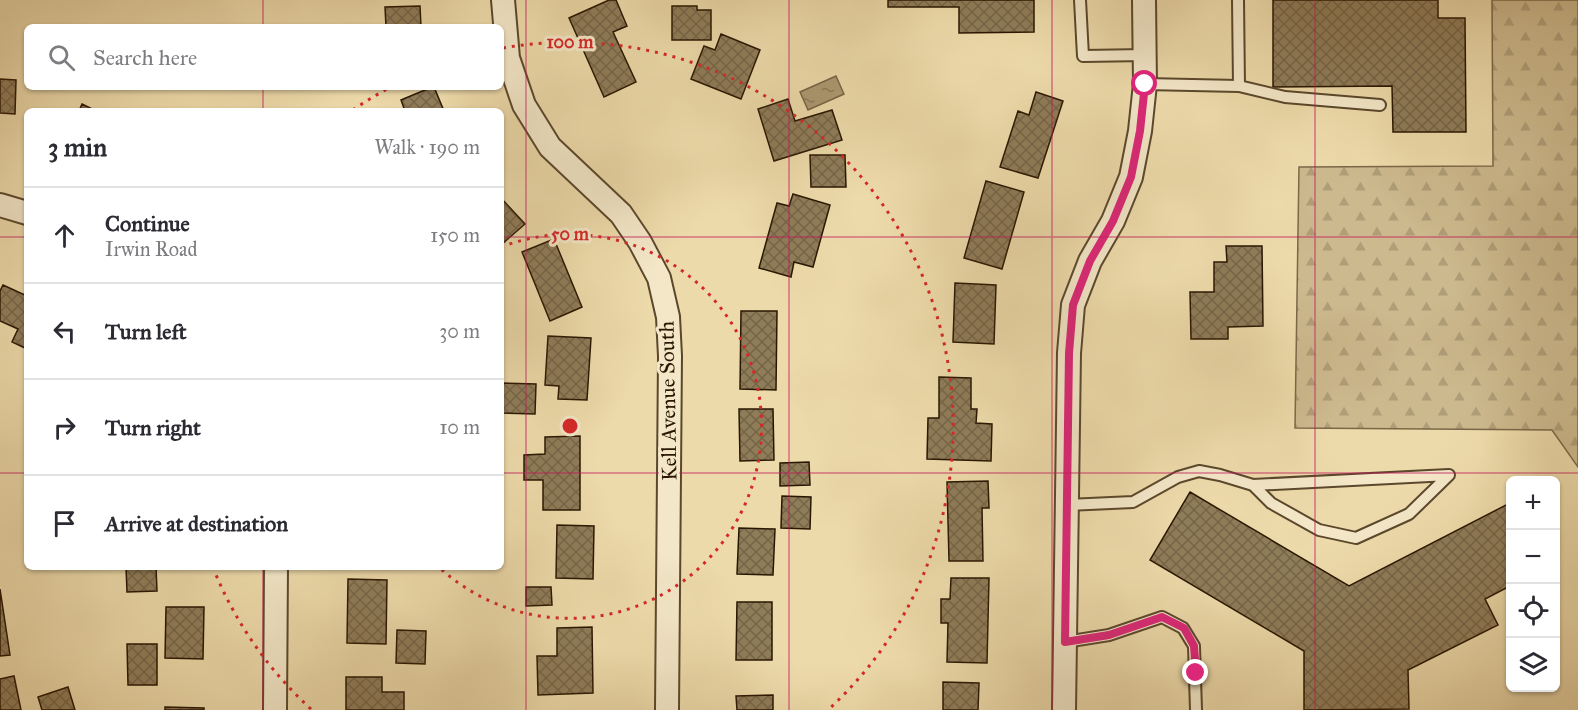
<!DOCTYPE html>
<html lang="en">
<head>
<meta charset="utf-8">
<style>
  :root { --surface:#fff; --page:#f2f2f3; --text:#2b2b33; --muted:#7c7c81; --line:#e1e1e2 }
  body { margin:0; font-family:"IM FELL Great Primer",serif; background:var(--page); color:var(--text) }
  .controls { position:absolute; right:18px; bottom:18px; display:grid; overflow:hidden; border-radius:9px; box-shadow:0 2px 4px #0004 }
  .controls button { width:54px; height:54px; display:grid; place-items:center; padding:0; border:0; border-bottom:2px solid var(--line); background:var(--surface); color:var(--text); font:30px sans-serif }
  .stop { position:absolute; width:18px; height:18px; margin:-14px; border:4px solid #db2777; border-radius:50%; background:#fff }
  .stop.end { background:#db2777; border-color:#fff; box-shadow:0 2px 6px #0008 }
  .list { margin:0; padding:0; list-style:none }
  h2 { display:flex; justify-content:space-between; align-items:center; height:78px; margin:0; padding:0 24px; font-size:26px }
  h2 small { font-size:20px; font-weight:400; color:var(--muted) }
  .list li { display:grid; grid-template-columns:39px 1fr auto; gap:18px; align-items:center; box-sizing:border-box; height:96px; padding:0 24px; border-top:2px solid var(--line) }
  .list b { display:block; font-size:22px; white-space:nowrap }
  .list p { margin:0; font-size:20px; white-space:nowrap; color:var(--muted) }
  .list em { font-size:20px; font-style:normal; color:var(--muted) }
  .icon { flex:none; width:33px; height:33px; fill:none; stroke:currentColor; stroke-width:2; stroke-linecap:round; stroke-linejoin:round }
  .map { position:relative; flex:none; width:1578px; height:710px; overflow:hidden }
  .search { position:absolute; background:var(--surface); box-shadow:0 2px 4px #0004; left:24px; top:24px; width:480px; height:66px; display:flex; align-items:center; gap:15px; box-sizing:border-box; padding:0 21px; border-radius:9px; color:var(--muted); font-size:22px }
  .panel { position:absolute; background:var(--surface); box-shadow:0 2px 4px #0004; left:24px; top:108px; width:480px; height:462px; border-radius:9px }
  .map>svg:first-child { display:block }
  .forest { fill:url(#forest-firs); stroke:#7b6848; stroke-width:1.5 }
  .water { fill:url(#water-ripples); stroke:#776445; stroke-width:1.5 }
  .building { fill:url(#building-cross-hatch); stroke:#2a1702; stroke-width:1.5 }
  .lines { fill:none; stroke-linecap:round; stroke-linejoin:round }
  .service-casing { stroke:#5b482c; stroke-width:14 }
  .minor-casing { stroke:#5b482c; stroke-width:26 }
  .service { stroke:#f3e7c8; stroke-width:10 }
  .minor { stroke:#f3e7c8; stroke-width:22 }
  .route { stroke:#db2777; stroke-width:8 }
  .grid { fill:none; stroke:#c2185b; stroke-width:1.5; stroke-opacity:0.55 }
  .ring { fill:none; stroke:#d62828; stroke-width:3; stroke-dasharray:3 6 }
  .labels { text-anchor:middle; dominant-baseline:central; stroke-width:6; stroke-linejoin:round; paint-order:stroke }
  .street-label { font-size:21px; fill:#2a1702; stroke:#f3e7c8 }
  .centre { fill:#d62828; stroke:#f3e7c8; stroke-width:3 }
  .ring-label { font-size:18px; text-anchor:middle; font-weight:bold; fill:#d62828; stroke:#f3e7c8; stroke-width:6; stroke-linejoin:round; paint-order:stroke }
</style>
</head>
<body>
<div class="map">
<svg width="1578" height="710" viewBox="0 0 1578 710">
  <defs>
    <pattern id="forest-firs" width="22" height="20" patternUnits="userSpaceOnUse" patternTransform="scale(1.5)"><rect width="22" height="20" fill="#ccb98d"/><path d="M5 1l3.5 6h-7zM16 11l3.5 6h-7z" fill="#af9e78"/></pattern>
    <pattern id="water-ripples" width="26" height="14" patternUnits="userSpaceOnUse" patternTransform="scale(1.5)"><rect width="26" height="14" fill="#ab9871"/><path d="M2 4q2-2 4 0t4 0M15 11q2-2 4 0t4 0" fill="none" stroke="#8b7b5b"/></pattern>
    <pattern id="building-cross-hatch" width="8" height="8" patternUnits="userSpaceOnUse" patternTransform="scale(1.5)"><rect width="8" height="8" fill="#8f7c59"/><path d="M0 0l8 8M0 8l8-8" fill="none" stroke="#756547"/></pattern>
  </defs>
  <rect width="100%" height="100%" fill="#eddaaa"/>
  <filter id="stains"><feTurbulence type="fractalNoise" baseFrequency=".00333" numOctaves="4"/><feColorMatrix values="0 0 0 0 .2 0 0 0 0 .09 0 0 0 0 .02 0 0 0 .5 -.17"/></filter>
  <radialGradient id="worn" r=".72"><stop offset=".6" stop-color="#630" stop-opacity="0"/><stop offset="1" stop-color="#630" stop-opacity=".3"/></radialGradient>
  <path class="forest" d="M1492,0H1578V467L1552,430L1295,428L1299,167L1493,166Z"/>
  <path class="water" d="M836,76L844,94L808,110L800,92Z"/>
  <path class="building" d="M609,0H616L627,26L613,32L636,82L604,97L569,18Z
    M888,0H1034V32L959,33V7H888Z
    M1273,0H1438V18H1465L1466,132H1393L1392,86L1273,87Z
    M420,6L421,27H386L385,7Z
    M672,6H697V10H711V40H672Z
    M721,34L760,50L741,99L691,79L704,46L715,50Z
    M0,79L16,80L15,114L0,113Z
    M432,87H434L444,111H405L401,100Z
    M1036,92L1063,101L1038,178L1000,167L1018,111L1029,115Z
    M788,99L795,121L832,110L842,140L774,161L758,109Z
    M82,104L96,111H79Z
    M810,155H845L846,187H811Z
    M986,181L1024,192L1002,269L964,258Z
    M793,194L830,205L813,267L794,262L791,277L759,268L777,203L789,206Z
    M501,198L525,224L501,245Z
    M554,239L582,307L550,321L522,252Z
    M1226,246H1262L1263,326L1228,327V339H1191L1190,292H1214V262H1227Z
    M955,283L996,285L994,344L953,342Z
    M3,285L27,296V349L12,342L18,329L0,321V291Z
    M741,311H777L776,390L740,389Z
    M548,336L591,338L587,400L558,399L559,386L545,385Z
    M939,377L971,378V409H977L976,423L992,424L991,461L927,459L928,418H939Z
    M501,383L536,384L535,414L501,413Z
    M739,409H773L774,460L740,461Z
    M580,436V510H543V480H524V455L545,454V437Z
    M809,462L810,485L780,486V463Z
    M988,481L989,508H982L983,561H949L947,482Z
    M1190,492L1349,586L1508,504L1510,509V586L1485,599L1498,625L1408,670L1409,709L1304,710V651L1150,560Z
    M782,496L811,497L810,529L781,528Z
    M557,525L594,526L593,579L556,578Z
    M739,528L775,529L773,575L737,574Z
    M126,567H156L157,591L127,592Z
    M951,578H989L987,663L947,662L948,623H941V599H950Z
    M348,579L387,580L386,644L347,643Z
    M526,587H551L552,605L526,606Z
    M0,589L10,655L0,656Z
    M737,602H772V660H736Z
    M166,607H204L203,659L165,658Z
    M592,627L593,693L538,695L537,656H557V628Z
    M397,630L426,631L425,664L396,663Z
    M127,644H157V685H128Z
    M14,676L21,710H0V679Z
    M346,677H382V692H404V710H346Z
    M943,682L979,683L978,710H943Z
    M68,687L75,710H42L38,697Z
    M773,695V710H737L736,696Z
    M165,707L204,708V710H165Z"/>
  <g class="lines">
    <g class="service-casing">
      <path id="service" d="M1080,0L1083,56L1145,55
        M1238,0L1239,86
        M1145,84L1239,86L1285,97L1380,105
        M1067,505L1133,502L1178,477L1199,471L1220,475L1253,485L1449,475L1409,514L1356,538L1319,530L1271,503L1253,485
        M1065,642L1109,635L1162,617L1183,628L1194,646L1196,710"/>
    </g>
    <g class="minor-casing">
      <path id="minor" d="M503,0L508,58L524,105L550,147L621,214L640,242L659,278L668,317L670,356L667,710
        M0,205L27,213
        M275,710L276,567
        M1064,710L1069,353L1073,305L1090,261L1113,221L1131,177L1140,131L1145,84L1144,0"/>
    </g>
    <use href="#service" class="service"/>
    <use href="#minor" class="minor"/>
  </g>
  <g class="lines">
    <path class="route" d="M1145,84L1140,131L1131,177L1113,221L1090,261L1073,305L1069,353L1065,642L1109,635L1162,617L1184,628L1194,646L1196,673"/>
  </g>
  <path class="grid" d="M263,0V27M526,0V710M789,0V710M1052,0V710M1315,0V710M263,87V111M0,237H27M501,237H1578M0,473H27M501,473H1578M263,567V710"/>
  <g class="ring">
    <path d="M501 247A192 192 0 1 1 440 568"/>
    <path d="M311 709A384 384 0 0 1 214 570M353 110A384 384 0 0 1 387 89M503 48A384 384 0 0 1 829 709"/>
  </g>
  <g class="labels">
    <g class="street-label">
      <text transform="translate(668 401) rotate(-91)">Kell Avenue South</text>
    </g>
  </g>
  <circle cx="570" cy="426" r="9" class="centre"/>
  <g class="ring-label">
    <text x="570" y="48">100 m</text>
    <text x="570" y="240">50 m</text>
  </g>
  <rect width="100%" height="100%" filter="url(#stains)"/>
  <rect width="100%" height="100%" fill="url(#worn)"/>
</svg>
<div class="controls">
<button>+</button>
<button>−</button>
<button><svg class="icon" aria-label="locate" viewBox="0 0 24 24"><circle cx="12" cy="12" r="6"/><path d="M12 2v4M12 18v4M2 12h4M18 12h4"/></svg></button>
<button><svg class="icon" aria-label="layers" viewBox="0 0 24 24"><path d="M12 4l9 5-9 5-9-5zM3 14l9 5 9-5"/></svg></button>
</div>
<div class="stop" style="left:1145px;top:84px"></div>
<div class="stop end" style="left:1196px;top:673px"></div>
<div class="search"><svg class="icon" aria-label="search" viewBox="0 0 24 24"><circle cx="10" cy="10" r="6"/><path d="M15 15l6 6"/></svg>Search here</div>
<section class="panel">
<h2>3 min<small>Walk · 190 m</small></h2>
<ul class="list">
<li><svg class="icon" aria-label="ahead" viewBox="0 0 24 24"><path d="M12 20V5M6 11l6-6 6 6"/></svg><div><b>Continue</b><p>Irwin Road</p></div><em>150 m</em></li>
<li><svg class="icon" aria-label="left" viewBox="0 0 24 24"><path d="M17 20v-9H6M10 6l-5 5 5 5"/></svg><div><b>Turn left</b></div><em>30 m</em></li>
<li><svg class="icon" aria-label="right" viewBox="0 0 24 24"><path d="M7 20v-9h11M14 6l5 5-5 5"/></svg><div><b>Turn right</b></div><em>10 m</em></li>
<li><svg class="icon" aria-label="arrive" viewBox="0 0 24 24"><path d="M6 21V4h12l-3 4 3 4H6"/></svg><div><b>Arrive at destination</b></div></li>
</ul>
</section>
</div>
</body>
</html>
